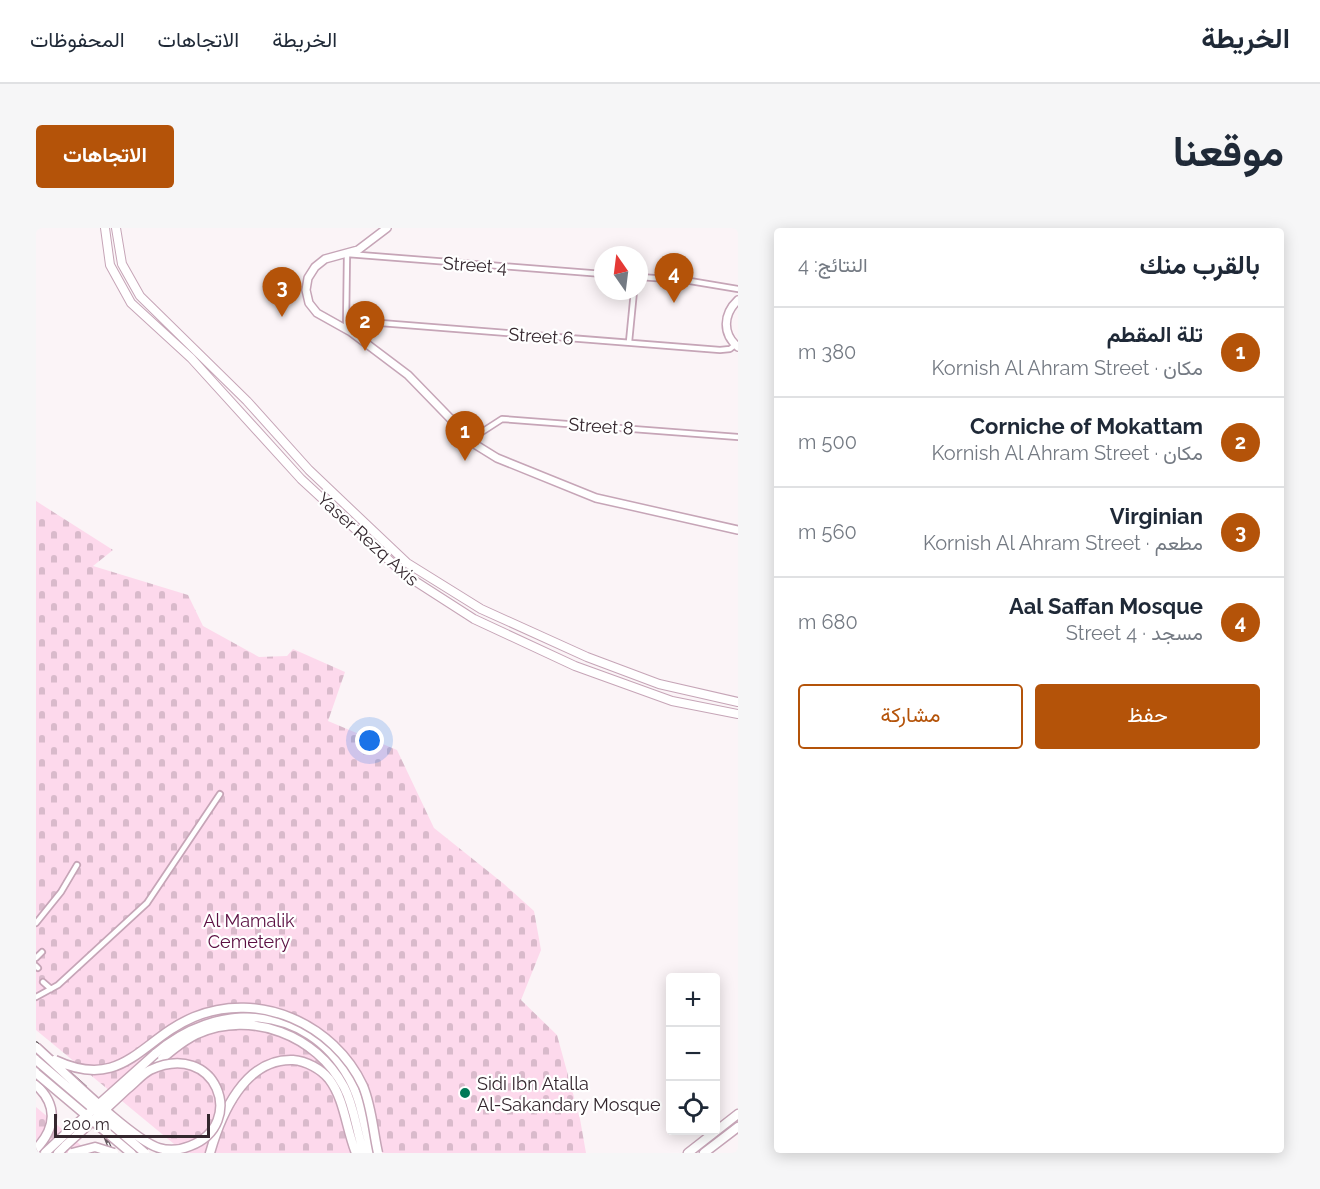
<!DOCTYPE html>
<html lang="ar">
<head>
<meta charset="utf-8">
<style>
  :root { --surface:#fff; --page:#f6f6f7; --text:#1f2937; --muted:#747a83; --line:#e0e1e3; --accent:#b45309 }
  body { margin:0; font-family:Raleway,Vazirmatn,sans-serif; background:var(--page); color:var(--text); direction:rtl }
  .controls { position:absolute; right:18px; bottom:18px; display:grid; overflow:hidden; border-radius:6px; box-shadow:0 3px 15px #0003 }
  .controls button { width:54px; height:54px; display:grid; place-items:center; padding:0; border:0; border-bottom:2px solid var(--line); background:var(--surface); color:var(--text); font:30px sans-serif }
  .compass { position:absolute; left:558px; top:18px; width:54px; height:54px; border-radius:50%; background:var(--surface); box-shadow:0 3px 15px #0003; rotate:346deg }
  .scale { position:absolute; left:18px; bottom:15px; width:156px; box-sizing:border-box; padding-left:6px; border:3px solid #34272e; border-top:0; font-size:16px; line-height:21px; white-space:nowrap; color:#34272e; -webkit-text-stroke:4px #fff; paint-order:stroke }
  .you { position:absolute; left:334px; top:513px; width:21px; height:21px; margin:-15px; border:4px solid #fff; border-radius:50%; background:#1a73e8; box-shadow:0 0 0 9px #1a73e833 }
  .badge { display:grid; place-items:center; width:39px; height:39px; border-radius:50%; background:var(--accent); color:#fff; font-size:20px; font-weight:700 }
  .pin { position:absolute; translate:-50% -50px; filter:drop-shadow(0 2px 3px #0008) }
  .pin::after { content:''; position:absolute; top:32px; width:21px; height:18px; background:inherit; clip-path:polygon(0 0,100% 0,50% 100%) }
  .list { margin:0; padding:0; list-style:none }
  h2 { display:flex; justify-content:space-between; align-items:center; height:78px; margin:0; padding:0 24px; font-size:26px }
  h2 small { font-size:20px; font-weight:400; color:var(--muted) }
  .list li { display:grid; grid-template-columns:39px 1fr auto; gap:18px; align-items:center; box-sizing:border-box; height:90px; padding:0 24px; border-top:2px solid var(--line) }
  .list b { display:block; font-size:22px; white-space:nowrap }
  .list p { margin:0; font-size:20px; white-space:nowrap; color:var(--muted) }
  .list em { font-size:20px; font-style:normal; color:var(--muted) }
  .actions { display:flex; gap:12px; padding:18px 24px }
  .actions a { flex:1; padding:14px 0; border:2px solid var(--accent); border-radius:6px; text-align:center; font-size:21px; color:var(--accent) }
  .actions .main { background:var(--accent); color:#fff }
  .icon { flex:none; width:33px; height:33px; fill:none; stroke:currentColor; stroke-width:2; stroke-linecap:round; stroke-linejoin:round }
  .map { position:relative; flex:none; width:702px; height:925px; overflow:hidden; direction:ltr; border-radius:6px }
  header { display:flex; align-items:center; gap:36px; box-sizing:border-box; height:84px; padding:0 30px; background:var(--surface); border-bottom:2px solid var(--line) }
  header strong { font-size:28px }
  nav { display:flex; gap:33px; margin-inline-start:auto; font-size:21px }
  .intro { display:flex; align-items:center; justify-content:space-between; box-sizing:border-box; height:144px; padding:0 36px }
  h1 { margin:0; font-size:42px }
  .button { padding:15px 27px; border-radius:6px; background:var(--accent); color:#fff; font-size:21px; font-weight:700 }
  main { display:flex; gap:36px; padding:0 36px }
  aside { flex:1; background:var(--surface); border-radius:6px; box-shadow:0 3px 15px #0003 }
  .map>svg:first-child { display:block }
  .cemetery { fill:url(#cemetery-stones) }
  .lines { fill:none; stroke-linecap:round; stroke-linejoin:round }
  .street-casing { stroke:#c6a5b7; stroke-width:8 }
  .secondary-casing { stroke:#c6a5b7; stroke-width:10 }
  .primary-casing { stroke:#c6a5b7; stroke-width:10 }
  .highway-casing { stroke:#c6a5b7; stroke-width:11 }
  .street { stroke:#fff; stroke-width:4.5 }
  .secondary { stroke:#fff; stroke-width:7 }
  .primary { stroke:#fff; stroke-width:8 }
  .highway { stroke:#fff; stroke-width:8 }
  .rail-casing { stroke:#64595f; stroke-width:4 }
  .rail { stroke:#fff; stroke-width:1.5; stroke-dasharray:4.5; stroke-linecap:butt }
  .highway-bridge-casing { stroke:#c6a5b7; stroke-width:11; stroke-linecap:butt }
  .highway-bridge { stroke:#fff; stroke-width:8 }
  .poi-dot { fill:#007957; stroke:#fff; stroke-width:2 }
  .labels { text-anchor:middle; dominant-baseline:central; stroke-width:4.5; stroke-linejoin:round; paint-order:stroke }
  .street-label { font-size:18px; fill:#34272e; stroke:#fff }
  .park-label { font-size:18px; fill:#5b0f42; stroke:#fff }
  .poi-label { font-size:18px; fill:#34272e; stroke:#fff; text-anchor:start }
</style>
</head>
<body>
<header>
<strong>الخريطة</strong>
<nav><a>الخريطة</a><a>الاتجاهات</a><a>المحفوظات</a></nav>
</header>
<div class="intro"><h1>موقعنا</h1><a class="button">الاتجاهات</a></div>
<main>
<aside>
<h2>بالقرب منك<small>النتائج: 4</small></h2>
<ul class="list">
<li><span class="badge">1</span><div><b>تلة المقطم</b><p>مكان · Kornish Al Ahram Street</p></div><em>380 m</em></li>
<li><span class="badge">2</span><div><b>Corniche of Mokattam</b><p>مكان · Kornish Al Ahram Street</p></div><em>500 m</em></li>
<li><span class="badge">3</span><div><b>Virginian</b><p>مطعم · Kornish Al Ahram Street</p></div><em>560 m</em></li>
<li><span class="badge">4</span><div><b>Aal Saffan Mosque</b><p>مسجد · Street 4</p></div><em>680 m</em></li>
</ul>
<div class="actions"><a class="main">حفظ</a><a>مشاركة</a></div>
</aside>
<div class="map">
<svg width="702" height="925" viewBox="0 0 702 925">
  <defs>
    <pattern id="cemetery-stones" width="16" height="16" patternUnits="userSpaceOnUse" patternTransform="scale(1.5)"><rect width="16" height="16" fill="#fdd9ec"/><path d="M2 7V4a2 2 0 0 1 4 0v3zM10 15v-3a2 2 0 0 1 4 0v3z" fill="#d9bacb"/></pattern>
  </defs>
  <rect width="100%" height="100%" fill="#fbf4f7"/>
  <path class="cemetery" d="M0,273L77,322L57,338L152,367L167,398L223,429L251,428L257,421L309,444L292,493L361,522L398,600L468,656L498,683L505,722L485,772L521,807L544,891L550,925H149L0,802Z
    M0,879L54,925H0Z"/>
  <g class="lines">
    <g class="street-casing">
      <path id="street" d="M567,46L311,26L310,100L332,94L684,122L694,121L699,117
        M603,49L648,52L702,61
        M593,114L598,63
        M435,211L466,191L702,209
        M0,695L25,664L41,637
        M0,730L6,724
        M0,738L2,740
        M7,754L15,761
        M0,769L22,757L111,675L184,566"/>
    </g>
    <g class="secondary-casing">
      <path id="secondary" d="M351,0L322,22L289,31L279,39L272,50L270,62L273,75L281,85L315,104L372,147L440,217L461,230L560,270L702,302
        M702,72C687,86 686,106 702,119"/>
    </g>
    <g class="primary-casing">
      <path id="primary" d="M69,0L74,37L95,75L155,130L265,251L368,346L438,391L539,438L636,473L702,486
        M80,0L86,36L104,68L211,173L273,242L371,335L445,381L551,429L623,456L702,474"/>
    </g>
    <g class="highway-casing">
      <path id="highway" d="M119,826C180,773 270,774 313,850C326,873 328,900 336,925
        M113,842C128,829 143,815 161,806C216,782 280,807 308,859C319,880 320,903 328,925
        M0,857C22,877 20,900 0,921
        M9,925L25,910
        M22,925L30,917
        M174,925C185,886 209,830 257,832C270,833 285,841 293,851C309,872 310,901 320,925
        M652,925L702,886
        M668,925L702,899"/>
    </g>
    <use href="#street" class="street"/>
    <use href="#secondary" class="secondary"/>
    <use href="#primary" class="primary"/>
    <use href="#highway" class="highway"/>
    <g class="rail-casing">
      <path id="rail" d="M0,815L49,859L76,925"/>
    </g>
    <use href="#rail" class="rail"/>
    <g class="highway-bridge-casing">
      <path id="highway-bridge" d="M0,819C25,841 96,912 123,920C133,923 144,922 154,918C212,896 180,811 114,842C106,846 98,856 90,862C70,881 50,899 30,917
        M0,832L109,925
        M19,832C87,864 105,811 158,789C223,762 298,796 327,858C336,880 337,903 342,925
        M0,845L95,925
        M25,910L119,826
        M36,925L59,919L78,925"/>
    </g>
    <use href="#highway-bridge" class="highway-bridge"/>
  </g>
  <circle class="poi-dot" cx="429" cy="865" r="6"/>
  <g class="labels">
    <g class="street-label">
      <text transform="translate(439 37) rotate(4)">Street 4</text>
      <text transform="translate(505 108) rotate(4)">Street 6</text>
      <text transform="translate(565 198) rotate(4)">Street 8</text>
      <text transform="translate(332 311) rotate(42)">Yaser Rezq Axis</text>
    </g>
    <g class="park-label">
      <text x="213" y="692">Al Mamalik<tspan x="213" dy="21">Cemetery</tspan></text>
    </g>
    <g class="poi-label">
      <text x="441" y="855">Sidi Ibn Atalla<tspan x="441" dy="21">Al-Sakandary Mosque</tspan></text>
    </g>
  </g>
</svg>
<div class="controls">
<button>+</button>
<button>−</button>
<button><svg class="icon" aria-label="locate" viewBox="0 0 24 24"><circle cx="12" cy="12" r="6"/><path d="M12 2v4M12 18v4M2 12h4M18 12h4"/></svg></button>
</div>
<svg class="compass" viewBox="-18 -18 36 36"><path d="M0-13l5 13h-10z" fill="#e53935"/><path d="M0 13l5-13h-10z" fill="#747a83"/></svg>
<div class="scale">200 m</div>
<div class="you"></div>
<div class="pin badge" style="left:429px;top:233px">1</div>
<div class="pin badge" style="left:329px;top:123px">2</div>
<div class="pin badge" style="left:246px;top:89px">3</div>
<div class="pin badge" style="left:638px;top:75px">4</div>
</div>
</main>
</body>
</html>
